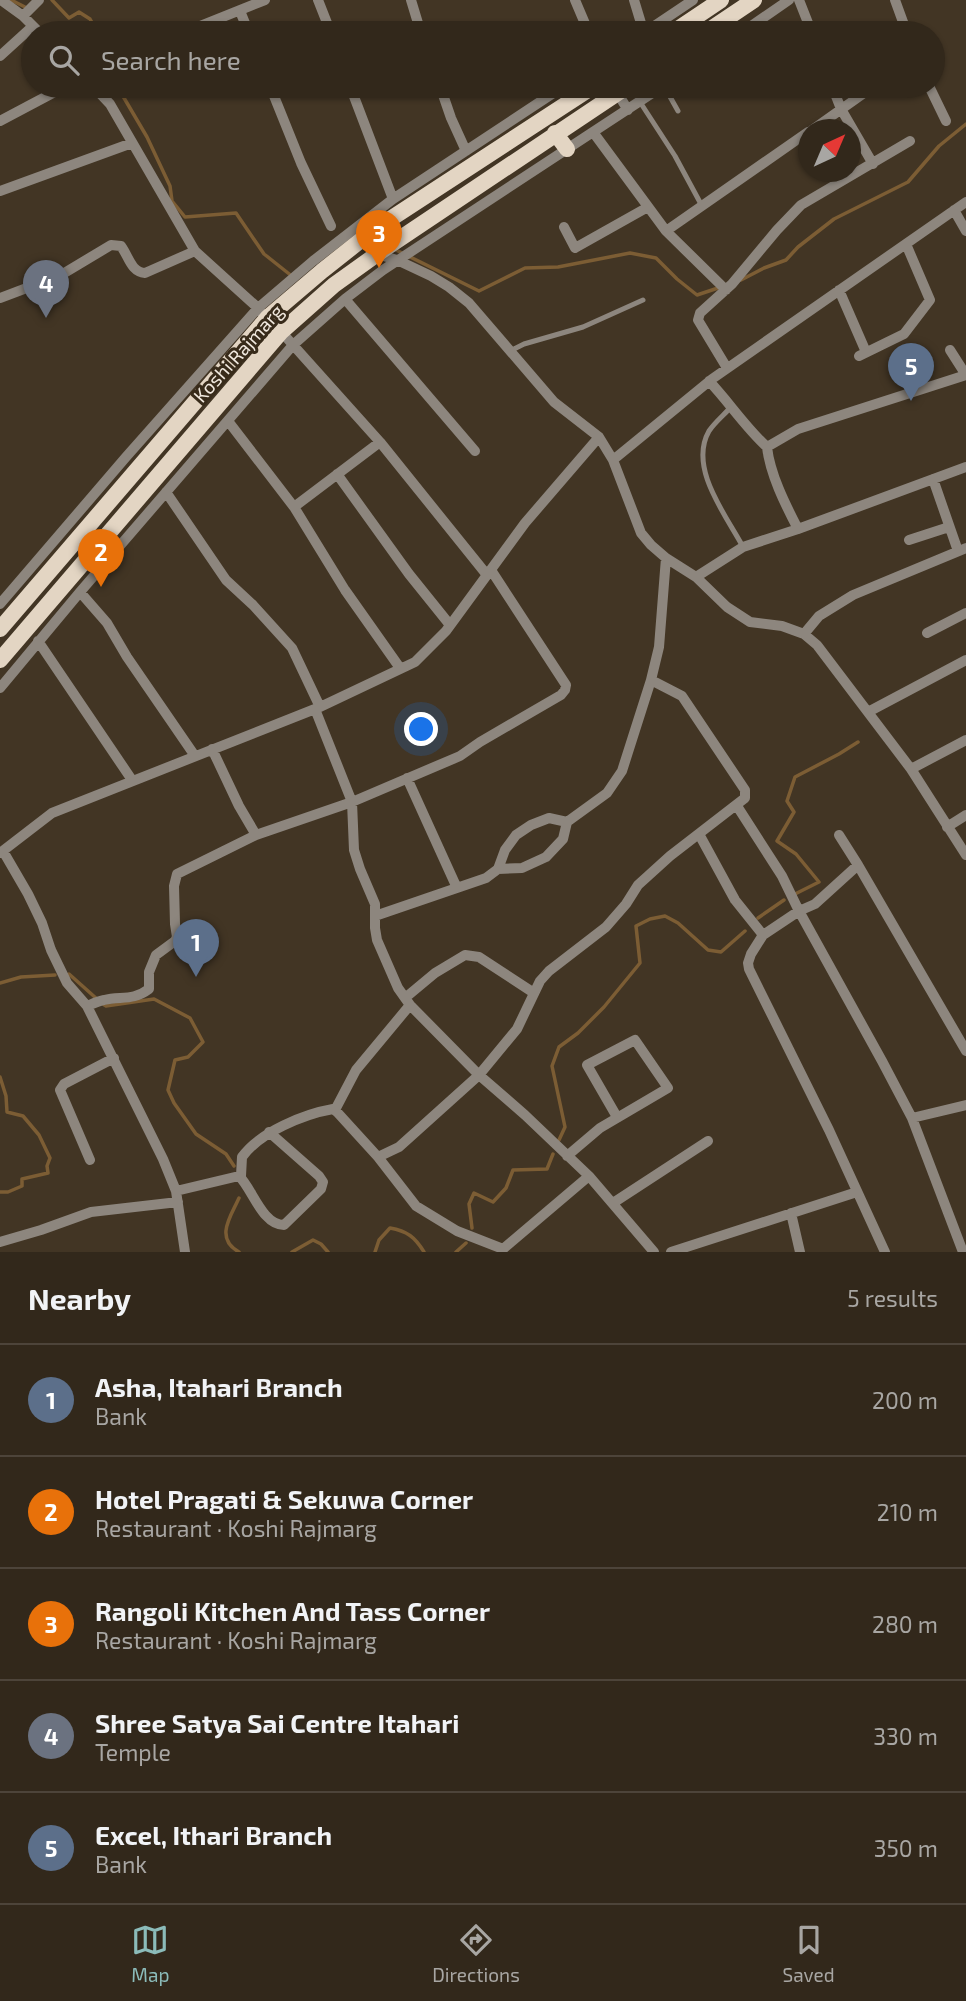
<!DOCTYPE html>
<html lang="en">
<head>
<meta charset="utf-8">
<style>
  :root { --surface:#32281b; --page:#3d3428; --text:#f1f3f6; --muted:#a8a6a3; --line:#4d443a; --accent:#8bbbb9 }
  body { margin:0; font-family:"Exo 2",sans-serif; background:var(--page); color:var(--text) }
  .compass { position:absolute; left:798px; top:119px; width:63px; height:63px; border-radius:50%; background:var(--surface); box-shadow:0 2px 5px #0004; rotate:44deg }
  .you { position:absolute; left:422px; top:730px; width:24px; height:24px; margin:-18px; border:5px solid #fff; border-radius:50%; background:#1a73e8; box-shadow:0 0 0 10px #1a73e833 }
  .badge { display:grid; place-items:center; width:46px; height:46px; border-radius:50%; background:var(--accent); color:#fff; font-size:23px; font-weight:700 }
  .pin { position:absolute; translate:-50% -58px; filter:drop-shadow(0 2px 4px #0008) }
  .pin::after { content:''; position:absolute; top:37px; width:24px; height:21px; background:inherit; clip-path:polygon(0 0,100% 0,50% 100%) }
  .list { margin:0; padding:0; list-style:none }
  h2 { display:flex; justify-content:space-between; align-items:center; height:91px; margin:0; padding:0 28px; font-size:30px }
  h2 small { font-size:23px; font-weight:400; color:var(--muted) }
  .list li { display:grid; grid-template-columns:46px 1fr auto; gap:21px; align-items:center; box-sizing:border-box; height:112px; padding:0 28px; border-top:2px solid var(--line) }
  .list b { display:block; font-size:26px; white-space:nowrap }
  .list p { margin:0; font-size:23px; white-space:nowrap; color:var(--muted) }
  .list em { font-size:23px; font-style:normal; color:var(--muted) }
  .icon { flex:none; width:38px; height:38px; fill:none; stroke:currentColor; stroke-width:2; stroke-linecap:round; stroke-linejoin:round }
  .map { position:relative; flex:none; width:966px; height:1252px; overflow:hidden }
  .search { position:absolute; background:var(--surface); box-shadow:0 2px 5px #0004; left:21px; right:21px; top:21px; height:77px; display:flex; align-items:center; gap:18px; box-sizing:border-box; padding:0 24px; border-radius:38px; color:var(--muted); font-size:26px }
  .sheet { height:651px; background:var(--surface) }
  nav { display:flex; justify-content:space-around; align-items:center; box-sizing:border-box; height:98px; border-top:2px solid var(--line); background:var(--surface); font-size:19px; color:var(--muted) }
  nav a { display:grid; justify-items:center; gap:4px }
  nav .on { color:var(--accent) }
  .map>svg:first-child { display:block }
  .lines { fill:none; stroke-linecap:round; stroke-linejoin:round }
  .stream { stroke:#7c5d34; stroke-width:3.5 }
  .service { stroke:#8d867e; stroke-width:5 }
  .minor { stroke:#8d867e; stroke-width:10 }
  .primary { stroke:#e3d5c3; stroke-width:16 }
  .labels { text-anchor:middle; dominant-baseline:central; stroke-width:6; stroke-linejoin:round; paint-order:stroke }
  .street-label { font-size:19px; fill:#f1e9df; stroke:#382b1a }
</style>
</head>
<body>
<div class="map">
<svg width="966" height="1252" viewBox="0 0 966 1252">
  <rect width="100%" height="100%" fill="#423524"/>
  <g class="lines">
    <path class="stream" d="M11,0L25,7
      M52,0L69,18L79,12L90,19L98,33
      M117,86L147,137L170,186L172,201L185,217L236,213L264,254L293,277
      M394,249L479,291L525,268L558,267L630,253L656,258L677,279L697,295L721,287
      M741,280L764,268L786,260L798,247L834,219L908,182L939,146L966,124
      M795,894L819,882L796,854L777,841L794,812L787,801L795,777L839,754L858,742
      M758,918L784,900
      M69,974L97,999
      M0,983L21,977L55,975
      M103,1004L106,1006L154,999L190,1018L203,1042L188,1057L175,1060L168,1090L174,1103L196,1134L226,1154L234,1166
      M0,1077L6,1096L7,1112L23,1116L39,1135L50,1158L47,1166L48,1173L22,1179V1186L8,1192H0
      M559,1140L565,1127L552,1066L559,1047L578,1033L604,1007L640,963L636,926L650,919L665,916L678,923L708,950L721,952L745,931
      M472,1228L469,1204L474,1193L493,1202L506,1188L513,1170L547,1169L553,1154
      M239,1252C214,1238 231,1216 239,1198
      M292,1252L313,1240L321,1244L328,1252
      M375,1252L379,1240L390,1228C407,1231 415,1237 424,1252
      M456,1252L466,1243"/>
    <path class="service" d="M664,86L678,111
      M640,102L675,156L702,206
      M510,351L524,344L583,327L643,300
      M731,407C724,415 715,422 709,431C688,468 726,515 743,547"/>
    <path class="minor" d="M1,0L23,16L40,33
      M318,0L331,33
      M411,0L421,33
      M575,0L589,33
      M634,0L644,33
      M799,0L812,33
      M895,0L907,33
      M240,11L249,33
      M23,16L39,0
      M183,33L265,0
      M644,33L693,0
      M741,33L789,0
      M0,56L33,26
      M93,86L110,104L195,251L268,317L380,442L487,575
      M270,86L301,163L331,226
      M350,86L393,199
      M440,86L451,118L466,151
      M613,86L628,110
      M832,86L841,109L873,164
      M929,86L946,121
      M0,121L66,86
      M812,130L874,86
      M593,132L666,231L726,290
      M0,191L132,143
      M954,210L966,231
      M564,227L575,248L648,207
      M666,231L808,132
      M377,254L397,260L431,276L449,287L469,303L554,402L599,437L613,460L641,533L651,545L666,558L696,577L727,607L750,622L782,626L804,634L817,645L911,769L966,855
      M839,290L866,352
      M0,298L61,275L111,245L121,246C129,257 131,272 145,273L195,251
      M345,299L475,451
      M950,350L966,375
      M859,356L904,334L930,300L906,244
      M727,368L698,320L700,313L732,284L777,230L801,205L910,141
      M709,381C729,402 745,427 767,447
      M228,421L294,507L345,590L400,668
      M613,460L712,379L966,202
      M337,474L409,574L450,625
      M933,479L958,551
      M166,492L226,580L253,605L292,648L320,707
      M294,507L380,442
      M798,529C785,504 770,474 767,447L798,429L966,375
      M909,540L949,527
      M696,577L743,547L798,529L966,467
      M80,592L107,623L127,657L195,756
      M0,604L126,457L258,308L313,261L393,199L564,86
      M927,633L966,613
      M804,634L819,616L853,595L966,548
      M38,641L132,780
      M0,688L80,592L293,345L345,299L383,270L663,86
      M315,709L352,802L354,850L360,869L375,904V928L377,940L398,988L410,1005L479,1075L525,1115L589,1176L654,1252
      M868,712L966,660
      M911,769L966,740
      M407,778L457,888
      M737,806L782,876L799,911L882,1061L912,1118L963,1252
      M947,827L966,815
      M699,834L735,900L763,935
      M256,835L352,802L460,756L480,742L561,695L565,690L566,685L491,570
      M839,835L858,865
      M3,851L28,894L42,923L51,950L67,983L87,1006L163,1159L176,1191L185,1252
      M0,853L52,813L320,707L415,662L446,631L525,523L599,437
      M498,869L505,850L516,835L531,825L549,818L567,822
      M375,916L486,878L498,869L522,868L546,857L563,839L567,822L607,793L622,771L651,680L659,647L666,558
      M405,998L435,973L465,955L479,957L534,993
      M87,1006C92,1004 98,1001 104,1000C121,996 133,1001 149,989V972L156,955L175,941L177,937L175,924L174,886L177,874L256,835L239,806L212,749
      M335,1110L356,1070L410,1005
      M912,1118L966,1105
      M567,1156L600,1128L668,1088L635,1040L587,1065L617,1117
      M378,1157L399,1147L479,1075L517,1029L540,981L549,971L606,927L626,904L638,885L670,856L745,798V790L682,696L651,680
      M90,1160L60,1090L64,1084L114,1058
      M241,1176L242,1157C260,1132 304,1114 333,1109L337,1112L378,1157L416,1206L457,1231L503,1249L589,1176
      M176,1191L239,1176C252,1188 262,1225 284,1225L321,1189L323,1182L319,1176L269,1132
      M613,1203L708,1141
      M791,1213L800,1252
      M0,1242L41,1230L91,1212L178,1202
      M671,1252L857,1192
      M885,1252L829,1130L749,969L748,963L751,954L763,935L799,911L815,904L858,865L966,1051"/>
    <path class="primary" d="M672,33L721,0
      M705,33L754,0
      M555,133L567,149
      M0,629L268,317L322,271L375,229L594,86
      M0,660L281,332L334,285L380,252L628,86"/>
  </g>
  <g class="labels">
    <g class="street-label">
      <text transform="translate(238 353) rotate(-48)">Koshi Rajmarg</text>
    </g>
  </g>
</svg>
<svg class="compass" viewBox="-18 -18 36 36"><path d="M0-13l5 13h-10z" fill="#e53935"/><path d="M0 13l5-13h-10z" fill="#a8a6a3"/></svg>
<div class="you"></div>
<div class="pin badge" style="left:196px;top:977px;background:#5c6f8a">1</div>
<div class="pin badge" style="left:101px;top:587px;background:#e8710a">2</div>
<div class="pin badge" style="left:379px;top:268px;background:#e8710a">3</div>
<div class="pin badge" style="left:46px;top:318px;background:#6b7280">4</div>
<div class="pin badge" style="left:911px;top:401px;background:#5c6f8a">5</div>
<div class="search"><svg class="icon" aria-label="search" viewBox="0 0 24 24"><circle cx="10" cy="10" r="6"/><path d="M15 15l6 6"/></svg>Search here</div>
</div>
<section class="sheet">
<h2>Nearby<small>5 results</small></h2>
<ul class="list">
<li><span class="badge" style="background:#5c6f8a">1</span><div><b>Asha, Itahari Branch</b><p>Bank</p></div><em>200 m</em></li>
<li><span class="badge" style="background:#e8710a">2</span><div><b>Hotel Pragati &amp; Sekuwa Corner</b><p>Restaurant · Koshi Rajmarg</p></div><em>210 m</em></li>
<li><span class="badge" style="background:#e8710a">3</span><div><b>Rangoli Kitchen And Tass Corner</b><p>Restaurant · Koshi Rajmarg</p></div><em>280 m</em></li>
<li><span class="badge" style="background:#6b7280">4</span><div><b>Shree Satya Sai Centre Itahari</b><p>Temple</p></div><em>330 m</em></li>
<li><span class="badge" style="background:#5c6f8a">5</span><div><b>Excel, Ithari Branch</b><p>Bank</p></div><em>350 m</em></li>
</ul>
</section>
<nav>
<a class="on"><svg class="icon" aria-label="map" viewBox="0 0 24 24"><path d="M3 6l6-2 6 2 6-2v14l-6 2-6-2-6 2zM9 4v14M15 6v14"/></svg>Map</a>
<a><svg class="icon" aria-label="directions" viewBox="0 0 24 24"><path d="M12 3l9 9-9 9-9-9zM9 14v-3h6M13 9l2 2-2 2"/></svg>Directions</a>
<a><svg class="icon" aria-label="saved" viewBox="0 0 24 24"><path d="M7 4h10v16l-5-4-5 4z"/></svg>Saved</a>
</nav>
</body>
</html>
